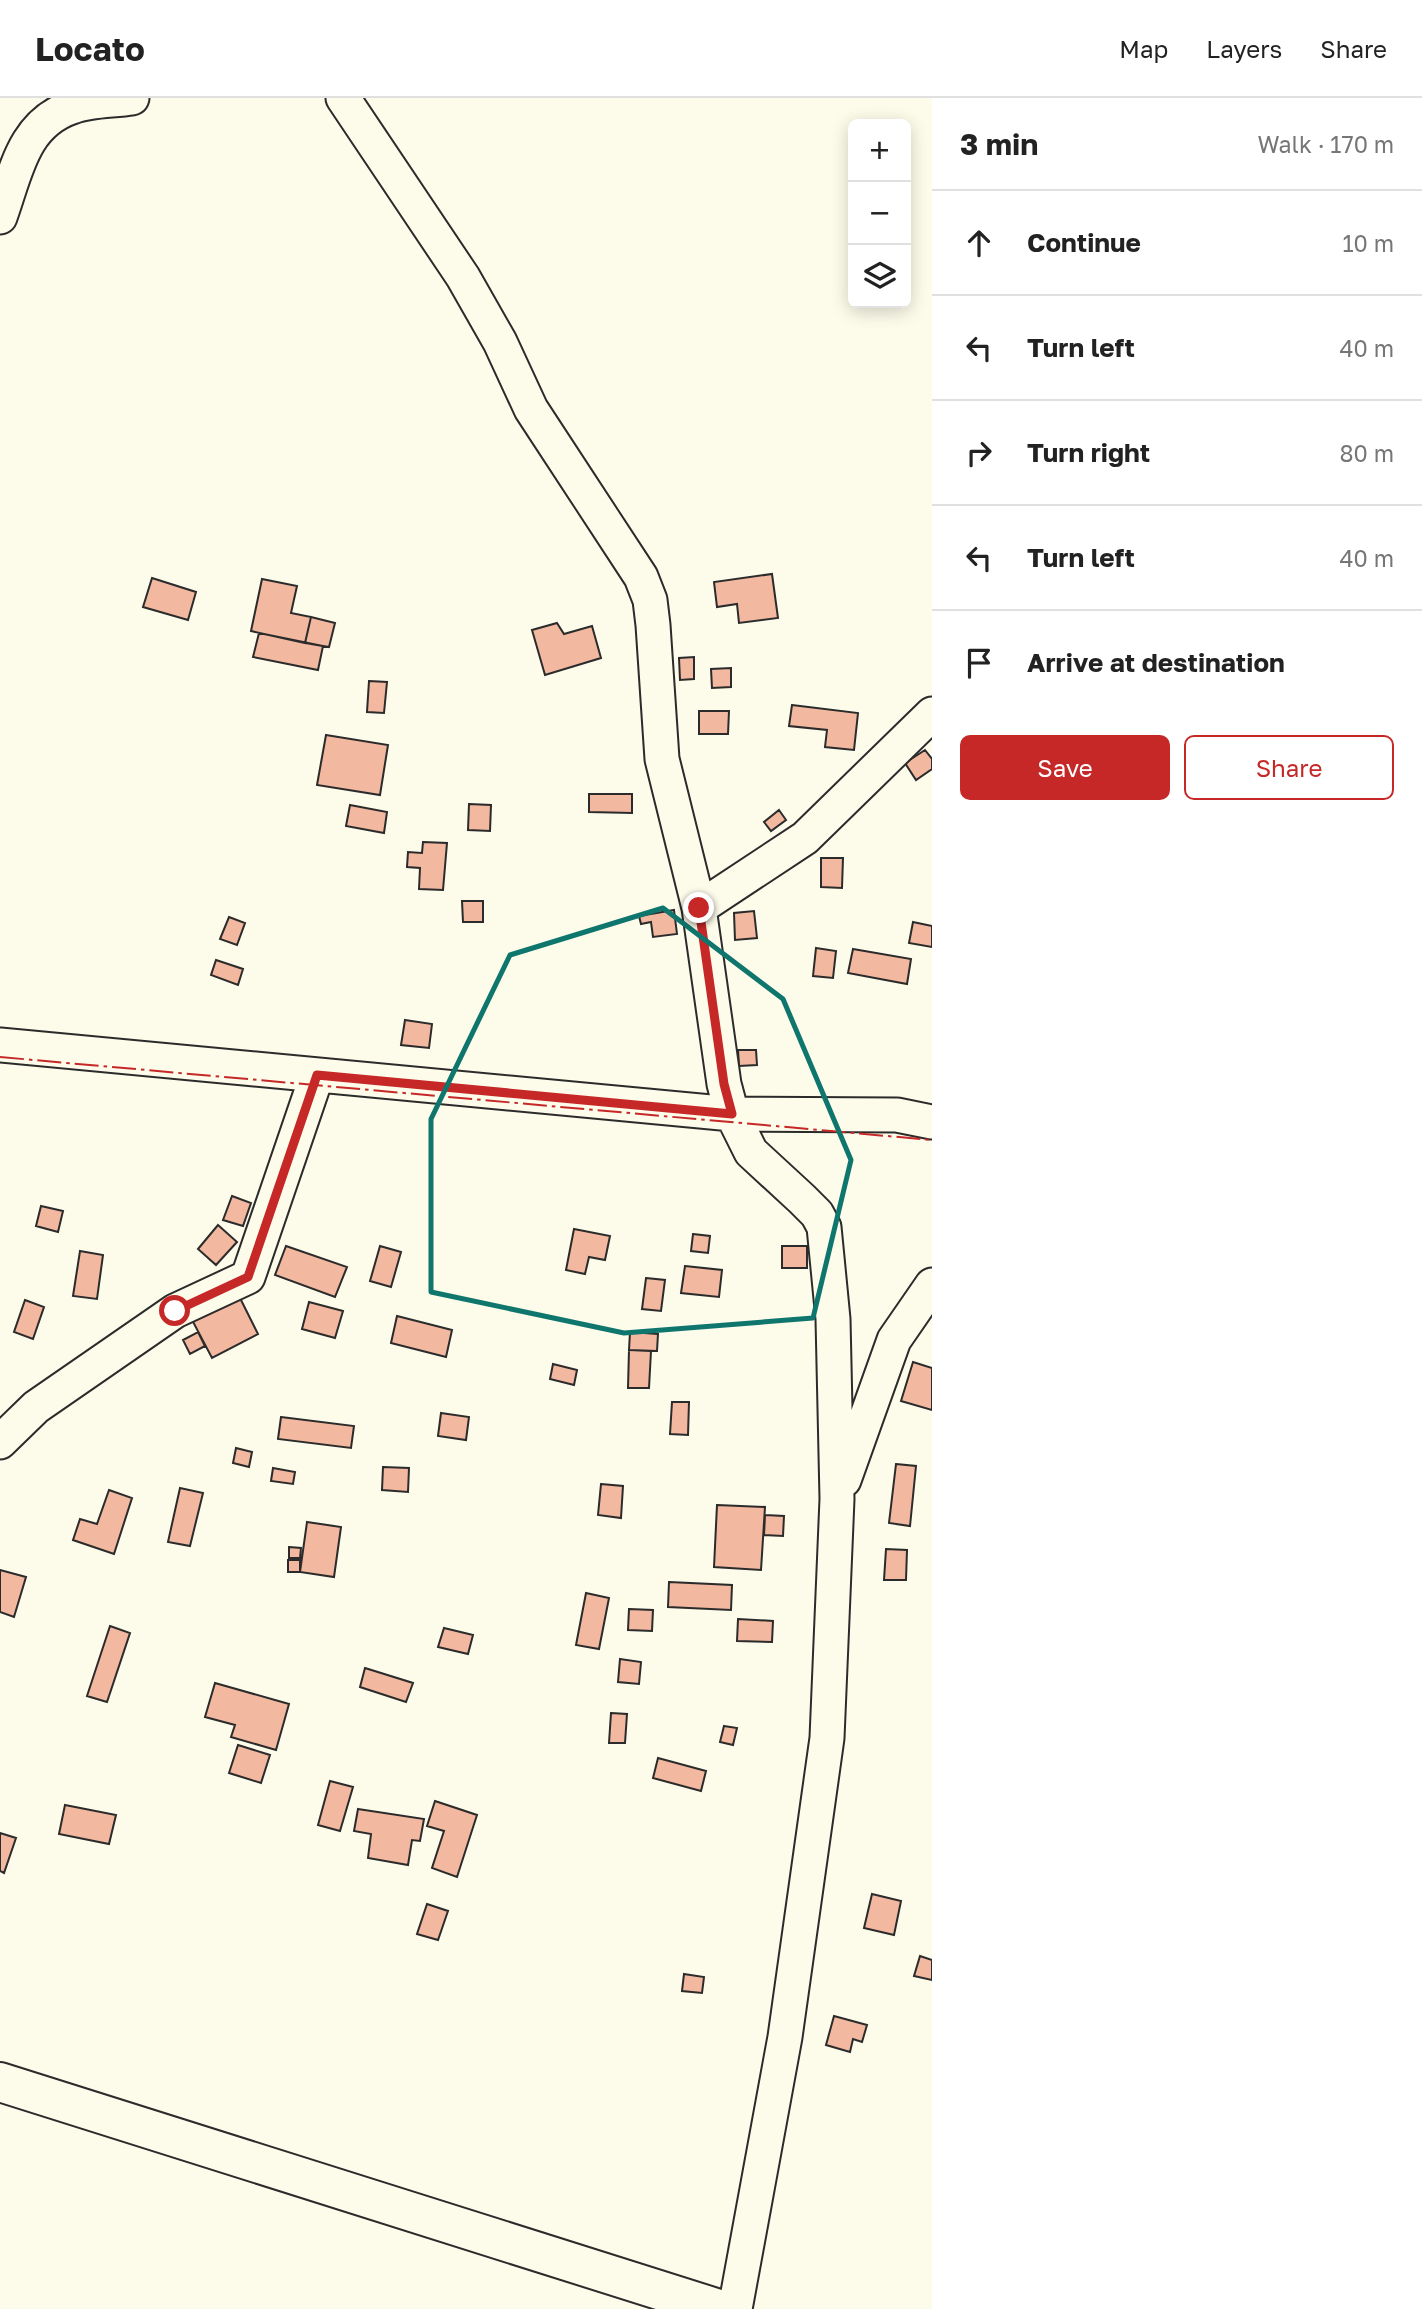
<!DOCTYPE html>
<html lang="en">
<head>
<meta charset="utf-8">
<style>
  :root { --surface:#fff; --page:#f6f6f6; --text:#222; --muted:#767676; --line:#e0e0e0; --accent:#c62828 }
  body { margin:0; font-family:"Golos Text",sans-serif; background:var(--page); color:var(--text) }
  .controls { position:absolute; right:21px; top:21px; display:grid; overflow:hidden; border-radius:10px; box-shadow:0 4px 18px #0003 }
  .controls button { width:63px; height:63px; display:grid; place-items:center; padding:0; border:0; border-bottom:2px solid var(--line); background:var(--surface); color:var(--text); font:35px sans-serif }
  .stop { position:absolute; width:21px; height:21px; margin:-16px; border:5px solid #c62828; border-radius:50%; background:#fff }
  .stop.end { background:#c62828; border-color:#fff; box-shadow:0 2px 7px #0008 }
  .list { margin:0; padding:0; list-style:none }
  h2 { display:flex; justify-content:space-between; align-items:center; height:91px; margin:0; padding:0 28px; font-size:30px }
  h2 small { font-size:23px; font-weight:400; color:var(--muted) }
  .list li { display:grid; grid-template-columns:46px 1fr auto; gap:21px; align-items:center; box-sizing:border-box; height:105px; padding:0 28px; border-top:2px solid var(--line) }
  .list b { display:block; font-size:26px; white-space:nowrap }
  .list em { font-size:23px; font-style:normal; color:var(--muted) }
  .actions { display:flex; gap:14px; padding:21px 28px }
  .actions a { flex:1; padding:16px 0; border:2px solid var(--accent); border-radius:10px; text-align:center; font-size:24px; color:var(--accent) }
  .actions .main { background:var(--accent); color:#fff }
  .icon { flex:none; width:38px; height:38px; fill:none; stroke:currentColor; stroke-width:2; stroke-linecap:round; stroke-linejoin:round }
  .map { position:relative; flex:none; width:932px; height:2211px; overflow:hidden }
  header { display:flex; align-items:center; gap:42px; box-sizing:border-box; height:98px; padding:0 35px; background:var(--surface); border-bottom:2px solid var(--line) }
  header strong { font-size:33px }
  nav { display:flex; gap:38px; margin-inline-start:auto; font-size:24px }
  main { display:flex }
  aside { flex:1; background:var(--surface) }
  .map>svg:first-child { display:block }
  .building { fill:#f2b8a0; stroke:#2b2b2b; stroke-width:2 }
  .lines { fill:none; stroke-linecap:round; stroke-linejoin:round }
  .minor-casing { stroke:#2b2b2b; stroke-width:37 }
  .trunk-casing { stroke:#2b2b2b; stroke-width:42 }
  .minor { stroke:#fdfbea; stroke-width:33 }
  .trunk { stroke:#fdfbea; stroke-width:38 }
  .power { stroke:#c62828; stroke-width:2; stroke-dasharray:24 5 3.5 5; stroke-linecap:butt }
  .route { stroke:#c62828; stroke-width:9 }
  .marked { fill:none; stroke:#0f766e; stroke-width:5; stroke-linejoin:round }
</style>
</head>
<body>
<header>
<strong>Locato</strong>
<nav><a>Map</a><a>Layers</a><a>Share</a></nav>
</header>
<main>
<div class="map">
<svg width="932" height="2211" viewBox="0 0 932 2211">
  <rect width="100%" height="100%" fill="#fdfbea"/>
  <path class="building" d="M772,476L778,520L739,525L737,506L717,509L714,484Z
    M152,480L196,494L188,522L143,509Z
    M262,481L297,488L291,515L311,519L305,545L251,533Z
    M311,519L335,525L329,549L305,545Z
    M557,525L564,536L592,528L601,560L545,577L532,532Z
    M259,535L323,548L318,572L253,559Z
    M694,559V581L680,582L679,560Z
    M731,570V589L712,590L711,571Z
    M369,583L387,584L384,615L367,614Z
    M792,607L858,615L854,652L825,649L827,632L789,628Z
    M699,613H729L728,636H699Z
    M326,637L388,647L380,697L317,687Z
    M925,652L932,661V671L916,682L905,665Z
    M589,696H632V715L589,714Z
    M469,706L491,707L490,733L468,732Z
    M350,707L387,714L384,735L346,728Z
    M779,712L786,722L771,733L764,724Z
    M423,744L447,745L443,792L419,791L420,770L407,769L408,754L422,755Z
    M821,760H843L842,790L821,789Z
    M462,803H483V824H463Z
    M674,812L677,836L653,839L651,824L641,826L639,818Z
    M754,813L757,840L735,842L734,815Z
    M229,819L245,825L237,847L220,841Z
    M913,824L932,828V849L909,845Z
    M816,850L836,853L833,880L813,878Z
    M853,851L911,861L907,886L848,875Z
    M216,862L243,871L238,887L211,877Z
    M405,922L432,926L429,950L401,947Z
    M738,952H756L757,967L739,968Z
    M232,1098L251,1105L243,1128L223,1122Z
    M41,1108L63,1113L58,1134L36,1128Z
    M218,1127L237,1144L216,1167L198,1151Z
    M574,1131L610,1138L605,1162L589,1159L585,1176L566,1172Z
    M693,1136L710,1138L708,1155L691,1153Z
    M286,1148L347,1169L335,1199L275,1177Z
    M380,1148L401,1154L391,1189L370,1183Z
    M782,1148H807V1170H782Z
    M80,1153L103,1157L97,1201L73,1198Z
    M685,1168L722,1172L719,1199L681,1195Z
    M646,1180L665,1182L661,1213L642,1211Z
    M238,1196L258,1236L212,1260L191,1220Z
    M25,1202L44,1209L33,1241L14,1234Z
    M309,1204L343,1213L335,1240L302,1231Z
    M397,1218L452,1232L446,1259L391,1245Z
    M198,1234L205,1248L190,1256L183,1242Z
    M630,1234L658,1236L657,1253L629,1252Z
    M629,1252L651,1253L649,1290H628Z
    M913,1264L932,1270V1312L901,1303Z
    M553,1266L577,1272L574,1287L550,1281Z
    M672,1304H689L688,1337L670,1336Z
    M441,1315L469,1319L466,1342L438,1338Z
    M281,1319L354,1328L351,1350L278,1341Z
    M236,1350L252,1354L249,1369L233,1365Z
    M896,1366L916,1368L910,1428L889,1425Z
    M383,1369L409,1370L408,1394L382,1392Z
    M273,1370L295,1374L293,1386L271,1383Z
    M601,1386L623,1388L621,1420L598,1417Z
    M180,1390L203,1395L190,1448L168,1444Z
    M109,1392L132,1400L114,1456L73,1442L80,1421L97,1426Z
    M717,1407L765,1409L761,1472L714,1469Z
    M765,1417L784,1418L783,1438L764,1437Z
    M307,1424L341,1429L334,1479L300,1474Z
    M289,1449L301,1450L300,1460H289Z
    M886,1451L907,1452L906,1482H884Z
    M288,1462H300V1474H288Z
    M0,1472L26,1479L14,1519L0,1514Z
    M669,1484L732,1487L731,1512L668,1509Z
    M586,1495L609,1500L599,1551L576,1547Z
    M629,1511L653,1512L652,1533L628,1532Z
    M738,1521L773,1523L772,1544L737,1543Z
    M110,1528L130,1535L107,1604L87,1598Z
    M444,1530L473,1537L468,1556L438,1549Z
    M620,1561L641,1564L639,1586L618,1584Z
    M365,1570L413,1585L406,1604L360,1589Z
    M215,1585L289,1606L276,1652L231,1639L235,1627L205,1619Z
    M611,1615L627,1616L625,1645H609Z
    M724,1628L737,1630L733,1647L720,1644Z
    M238,1647L270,1657L261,1685L229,1675Z
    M658,1660L706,1673L701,1693L653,1680Z
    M330,1683L353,1689L340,1733L318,1727Z
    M435,1703L477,1717L457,1779L432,1770L444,1733L427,1728Z
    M65,1707L116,1717L109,1746L59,1736Z
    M358,1711L424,1721L420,1743L412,1742L408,1767L368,1760L371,1736L354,1733Z
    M0,1735L16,1740L4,1775L0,1773Z
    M872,1796L901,1803L894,1837L864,1830Z
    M427,1806L448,1813L438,1842L417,1836Z
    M920,1858L932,1862V1882L914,1878Z
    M684,1876L704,1879L702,1895L682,1893Z
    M834,1918L867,1927L862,1944L853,1941L850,1954L826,1947Z"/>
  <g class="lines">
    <g class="minor-casing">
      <path id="minor" d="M343,0L463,179L500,244L531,311L641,479L650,502L653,527L662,661L699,810L724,986L732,1016L751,1054L802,1101L817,1116L824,1129L833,1221L837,1401L827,1640L785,1939L735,2211
        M0,119C16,75 22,26 72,9C90,2 113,3 132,0
        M699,810L805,740L932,616
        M0,947L732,1016L897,1017L932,1024
        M0,1344L36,1309L175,1213L248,1179L317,977
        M844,1382L894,1242L932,1187"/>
    </g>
    <g class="trunk-casing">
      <path id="trunk" d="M0,1984L719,2211"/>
    </g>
    <use href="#minor" class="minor"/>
    <use href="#trunk" class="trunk"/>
    <path class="power" d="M0,959L932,1042"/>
  </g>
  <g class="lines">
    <path class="route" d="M175,1213L248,1179L317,977L732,1016L724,986L699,810"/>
  </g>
  <path class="marked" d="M663,810L783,901L851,1062L813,1220L624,1235L431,1194V1021L510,857Z"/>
</svg>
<div class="controls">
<button>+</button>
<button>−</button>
<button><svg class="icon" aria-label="layers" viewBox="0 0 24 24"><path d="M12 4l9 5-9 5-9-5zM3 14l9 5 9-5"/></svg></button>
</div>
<div class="stop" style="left:175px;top:1213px"></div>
<div class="stop end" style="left:699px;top:810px"></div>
</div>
<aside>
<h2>3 min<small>Walk · 170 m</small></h2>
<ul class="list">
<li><svg class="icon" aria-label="ahead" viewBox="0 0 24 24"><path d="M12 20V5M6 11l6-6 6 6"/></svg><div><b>Continue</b></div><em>10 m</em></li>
<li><svg class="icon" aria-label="left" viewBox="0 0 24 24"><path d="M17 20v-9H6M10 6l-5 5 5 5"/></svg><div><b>Turn left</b></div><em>40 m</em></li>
<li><svg class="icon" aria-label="right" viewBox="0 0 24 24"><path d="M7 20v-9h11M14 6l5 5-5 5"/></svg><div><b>Turn right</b></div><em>80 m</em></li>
<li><svg class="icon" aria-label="left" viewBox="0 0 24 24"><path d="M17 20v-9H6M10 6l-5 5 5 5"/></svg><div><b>Turn left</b></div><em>40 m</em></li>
<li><svg class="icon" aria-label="arrive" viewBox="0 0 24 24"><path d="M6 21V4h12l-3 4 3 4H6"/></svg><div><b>Arrive at destination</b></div></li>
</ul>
<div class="actions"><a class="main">Save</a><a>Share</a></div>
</aside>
</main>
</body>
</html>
